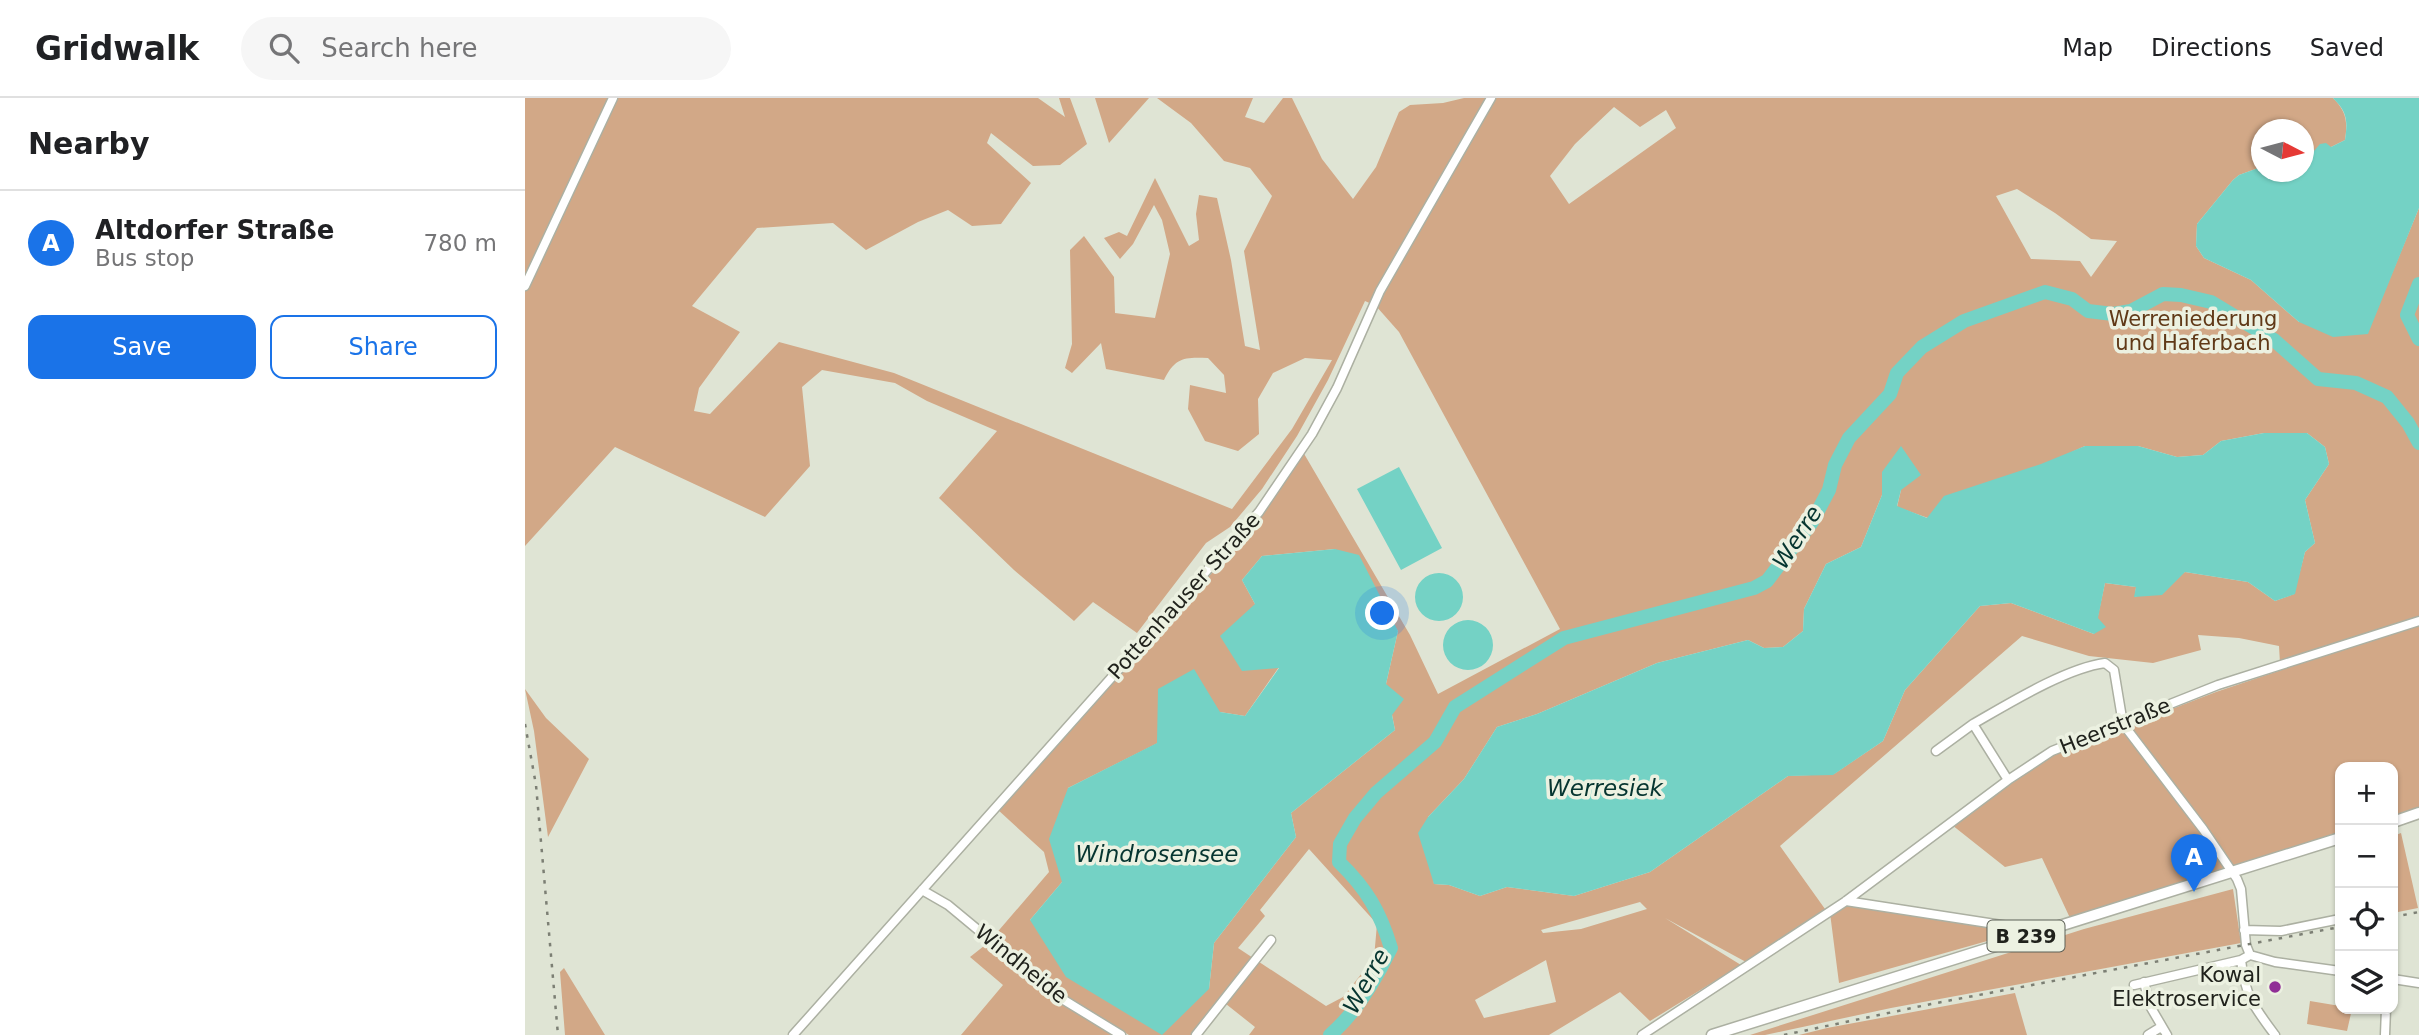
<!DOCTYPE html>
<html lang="en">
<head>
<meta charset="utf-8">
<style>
  :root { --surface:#fff; --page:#f6f6f6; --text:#202124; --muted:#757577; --line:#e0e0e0; --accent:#1a73e8 }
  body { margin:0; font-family:"DejaVu Sans",sans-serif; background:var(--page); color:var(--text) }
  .controls { position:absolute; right:21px; bottom:21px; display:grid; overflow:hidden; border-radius:14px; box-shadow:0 2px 5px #0004 }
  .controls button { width:63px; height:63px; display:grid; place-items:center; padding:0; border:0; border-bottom:2px solid var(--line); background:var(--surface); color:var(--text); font:35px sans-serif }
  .compass { position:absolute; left:1726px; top:21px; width:63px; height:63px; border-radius:50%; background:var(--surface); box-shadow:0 2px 5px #0004; rotate:96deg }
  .you { position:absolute; left:858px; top:516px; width:24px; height:24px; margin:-18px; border:5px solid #fff; border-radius:50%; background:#1a73e8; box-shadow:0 0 0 10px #1a73e833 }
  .badge { display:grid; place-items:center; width:46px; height:46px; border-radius:50%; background:var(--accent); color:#fff; font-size:23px; font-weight:700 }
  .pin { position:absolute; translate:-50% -58px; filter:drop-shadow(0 2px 4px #0008) }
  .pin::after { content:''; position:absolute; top:37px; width:24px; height:21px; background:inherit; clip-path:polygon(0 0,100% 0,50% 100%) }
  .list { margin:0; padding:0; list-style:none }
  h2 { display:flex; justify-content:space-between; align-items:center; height:91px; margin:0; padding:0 28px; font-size:30px }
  h2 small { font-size:23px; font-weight:400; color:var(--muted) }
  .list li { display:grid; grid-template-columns:46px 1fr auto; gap:21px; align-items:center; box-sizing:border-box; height:105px; padding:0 28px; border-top:2px solid var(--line) }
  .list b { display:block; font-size:26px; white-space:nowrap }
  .list p { margin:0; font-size:23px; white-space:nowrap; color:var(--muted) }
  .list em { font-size:23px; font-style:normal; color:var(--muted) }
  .actions { display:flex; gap:14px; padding:21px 28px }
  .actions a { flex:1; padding:16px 0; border:2px solid var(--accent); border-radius:14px; text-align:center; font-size:24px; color:var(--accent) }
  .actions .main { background:var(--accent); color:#fff }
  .icon { flex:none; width:38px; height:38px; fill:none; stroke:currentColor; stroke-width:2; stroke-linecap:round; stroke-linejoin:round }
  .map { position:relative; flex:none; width:1894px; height:937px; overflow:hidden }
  header { display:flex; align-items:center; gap:42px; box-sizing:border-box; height:98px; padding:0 35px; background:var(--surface); border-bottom:2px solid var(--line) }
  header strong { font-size:33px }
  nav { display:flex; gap:38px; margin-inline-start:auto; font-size:24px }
  .search { width:490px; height:63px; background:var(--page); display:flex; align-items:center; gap:18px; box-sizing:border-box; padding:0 24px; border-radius:38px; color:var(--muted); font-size:26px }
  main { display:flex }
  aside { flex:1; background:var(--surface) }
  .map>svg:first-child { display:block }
  .green { fill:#d2a887; fill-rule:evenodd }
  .water { fill:#74d2c5 }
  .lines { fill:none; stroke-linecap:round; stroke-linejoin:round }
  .river { stroke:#74d2c5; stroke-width:14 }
  .minor-casing { stroke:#acb0a2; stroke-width:11 }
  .major-casing { stroke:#acb0a2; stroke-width:13 }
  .minor { stroke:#fff; stroke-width:8 }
  .major { stroke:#fff; stroke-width:10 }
  .rail { stroke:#7c7f74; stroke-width:2.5; stroke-dasharray:3.5 7; stroke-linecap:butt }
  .poi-dot { fill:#902e96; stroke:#ecf1e1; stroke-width:2.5 }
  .labels { text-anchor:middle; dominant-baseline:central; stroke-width:7; stroke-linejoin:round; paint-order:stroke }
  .shield { fill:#ecf1e1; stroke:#5d6057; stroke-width:2 }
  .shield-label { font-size:19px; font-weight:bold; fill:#20221c }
  .park-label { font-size:21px; fill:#603917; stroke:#ecf1e1 }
  .street-label { font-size:21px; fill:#20221c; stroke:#ecf1e1 }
  .poi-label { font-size:21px; fill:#20221c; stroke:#ecf1e1; text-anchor:end }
  .water-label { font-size:23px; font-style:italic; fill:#063530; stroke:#ecf1e1 }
</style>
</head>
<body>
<header>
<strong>Gridwalk</strong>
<div class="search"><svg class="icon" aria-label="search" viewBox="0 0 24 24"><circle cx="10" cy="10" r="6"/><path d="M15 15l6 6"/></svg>Search here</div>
<nav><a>Map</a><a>Directions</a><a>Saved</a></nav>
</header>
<main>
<aside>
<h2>Nearby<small></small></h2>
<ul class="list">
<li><span class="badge">A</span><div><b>Altdorfer Straße</b><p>Bus stop</p></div><em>780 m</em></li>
</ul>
<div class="actions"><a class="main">Save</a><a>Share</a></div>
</aside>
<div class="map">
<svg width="1894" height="937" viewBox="0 0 1894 937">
  <rect width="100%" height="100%" fill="#dfe4d4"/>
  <path class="green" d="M0,0H513L540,19L534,0H545L562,46L535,67L508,68L466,35L462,45L506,85L476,126L447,128L423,112L393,124L341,152L308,125L232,130L167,208L215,234L174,290L169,313L185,316L254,244L369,275L707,411L767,331L807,262L780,260L748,275L733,301L734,336L713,353L680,343L663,311L665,287L701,295L699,277L683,260C660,259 650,259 639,282L581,271L576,245L547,275L540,270L547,246L545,152L559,138L589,179L590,215L630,220L645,156L637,122L629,107L608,146L595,161L579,140L594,134L602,138L630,80L664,148L674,142L671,116L674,97L692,100L706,162L720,248L735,252L719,153L747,98L725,70L699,63L666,25L632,0H728L720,19L739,25L758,0H767L797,61L828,101L851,69L874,14L885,7L918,5L939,0H1808C1821,13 1823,23 1820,42L1806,49L1783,55L1779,53L1778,32H1736V69L1714,77L1708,82L1672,126L1671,148L1679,160L1726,182L1774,224L1851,214L1894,110V710L1868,719V669H1815V735L1545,820L1517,760L1480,769L1427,727L1527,657L1691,594L1842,543L1755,565L1754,548L1714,540L1673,537L1676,552L1628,565L1564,558L1497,538L1255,748L1300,811L1221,864L1140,820L1216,867L1125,923L1095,894L1024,937H724L730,929L701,906L676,937H604L538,896L469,838L524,774L519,754L472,711L715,444L778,354L885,537L913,596L1035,531L874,234L851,208L840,203L803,282L772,338L737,391L705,429L681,445L612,535L568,504L549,523L489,472L414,400L472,333L402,303L370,285L297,272L277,289L285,368L240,419L90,349L0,448ZM1089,9L1115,29L1141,12L1151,30L1044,106L1025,78L1050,46ZM1492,91L1530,115L1566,141L1592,143L1566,179L1555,163L1506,161L1471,98ZM1739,335H1782L1800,349L1804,366L1780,402L1790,445L1780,454L1769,496L1750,503L1723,484L1660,474L1610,499L1611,489L1580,485L1569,536L1486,505L1455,508L1380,592L1358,643L1309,676L1263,678L1125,774L1049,798L982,789L955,798L924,787L909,786L903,719L939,681L972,629L1012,616L1132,565L1223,542L1239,550L1258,549L1278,533L1279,511L1301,466L1336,449L1357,397V374L1376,392L1372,409L1403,420L1560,348H1613L1652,359L1678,357L1696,343ZM810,451L873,533L861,586L870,632L766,715L771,739L689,845L684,891L505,822L537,784L543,690L695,614L720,618L754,569L730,506L717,482L737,458ZM784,751L852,826L849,860L818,899L801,908L713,850L740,818L735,812ZM1115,804L1122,811L1056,831L1018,835L1016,832ZM1021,862L1031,904L959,920L950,902Z
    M570,0H624L584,45Z
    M0,591L21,620L64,661L23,739L9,633Z
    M1876,735L1893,810L1868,815V738Z
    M1708,791L1716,845L1366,910L1240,937H1225L1559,831Z
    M1323,807L1494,834L1314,885L1305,815Z
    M464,844L533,904L587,937H436L478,887L445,859Z
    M39,870L80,937H40L35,874Z
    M1490,895L1502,937H1274L1302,930Z
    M1785,903L1815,908V911H1827L1822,933L1782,926Z"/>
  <path class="water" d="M1808,0H1894V110L1843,236L1808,239L1774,224L1726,182L1679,160L1671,148L1672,126L1708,82L1714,77L1736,69V74H1778L1779,53L1783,55L1789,53L1795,46L1801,45L1806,49L1820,42C1823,22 1822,14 1808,0Z
    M1739,335H1782L1800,349L1804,366L1780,402L1790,445L1780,454L1770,496L1750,503L1723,484L1660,474L1637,497L1609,499L1611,489L1580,485L1573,520L1581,529L1569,536L1486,505L1455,508L1380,592L1358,643L1308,677L1263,678L1125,774L1049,798L982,789L955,798L924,787L909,786L893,735L903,719L939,681L972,629L1012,616L1132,565L1223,542L1239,550L1258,549L1278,533L1279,511L1301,466L1336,449L1357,397V374L1376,348L1396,377L1376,392L1372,408L1402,420L1419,398L1516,366L1560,348H1613L1652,359L1678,357L1696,343Z
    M874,369L917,450L876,472L832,391Z
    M810,451L834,457L873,533L861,586L879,601L867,617L870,632L766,715L771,739L689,845L684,891L637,937L541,879L505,822L537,784L524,741L543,690L632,645L633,591L669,571L695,614L720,618L754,570L717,573L695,538L730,506L717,482L737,458Z
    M890 499a24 24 0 1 1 48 0a24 24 0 1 1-48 0Z
    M918 547a25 25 0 1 1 50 0a25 25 0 1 1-50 0Z"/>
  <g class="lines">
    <path class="river" d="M1894,186L1882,217L1894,241
      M805,937C831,915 851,881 866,850C855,814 842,791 814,764L815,746L830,720L851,695L910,644L930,609L1039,540L1229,490L1242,483L1287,424L1304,392L1310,367L1324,340L1365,296L1372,275L1397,249L1439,223L1520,194L1547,201L1563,213L1588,216L1606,213L1638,196L1656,197L1686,204L1749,242L1793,281L1831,285L1862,299L1883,325L1894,345"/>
    <g class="minor-casing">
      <path id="minor" d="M0,188L88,0
        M1411,653L1448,626
        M1483,682L1448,626C1483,606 1541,570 1580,565L1589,572L1598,626L1678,731L1712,781L1716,791L1721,847L1725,857
        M397,792L423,807L534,899L596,937
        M1321,803L1496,830L1506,837
        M1719,832L1756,833L1815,821
        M1716,862C1720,898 1729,909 1750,937
        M1868,881L1894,885
        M1619,884L1625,908L1642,937
        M1609,887L1716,862L1725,857L1750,864L1815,873
        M268,937L734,414L787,336L812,290L855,193L966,0
        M671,937L746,842
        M1117,937L1321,803L1483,682L1527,653L1693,587L1894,523
        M1623,937L1636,929
        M1860,937L1861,911"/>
    </g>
    <g class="major-casing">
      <path id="major" d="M1868,724L1894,715
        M1187,937L1815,740"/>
    </g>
    <use href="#minor" class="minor"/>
    <use href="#major" class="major"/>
    <path class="rail" d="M0,626L11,687L33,937
      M1868,819L1894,814
      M1259,937L1406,906L1815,829"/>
  </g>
  <circle class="poi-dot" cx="1750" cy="889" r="7"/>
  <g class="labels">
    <rect class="shield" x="1462.5" y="822.5" width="77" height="31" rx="5"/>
    <g class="shield-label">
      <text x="1501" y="838">B 239</text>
    </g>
    <g class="park-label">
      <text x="1668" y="221">Werreniederung<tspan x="1668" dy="24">und Haferbach</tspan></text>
    </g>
    <g class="street-label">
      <text transform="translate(659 498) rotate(-48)">Pottenhauser Straße</text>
      <text transform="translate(1590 628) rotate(-22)">Heerstraße</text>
      <text transform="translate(496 866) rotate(39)">Windheide</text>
    </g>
    <g class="poi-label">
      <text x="1736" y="877">Kowal<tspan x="1736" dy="24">Elektroservice</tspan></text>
    </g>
    <g class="water-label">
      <text transform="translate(1272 439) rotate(-57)">Werre</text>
      <text x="1080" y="690">Werresiek</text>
      <text x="632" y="756">Windrosensee</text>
      <text transform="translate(841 883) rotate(-61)">Werre</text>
    </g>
  </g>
</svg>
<div class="controls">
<button>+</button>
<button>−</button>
<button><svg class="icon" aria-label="locate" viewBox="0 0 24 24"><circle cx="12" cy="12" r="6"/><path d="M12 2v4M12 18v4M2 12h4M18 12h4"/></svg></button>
<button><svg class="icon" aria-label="layers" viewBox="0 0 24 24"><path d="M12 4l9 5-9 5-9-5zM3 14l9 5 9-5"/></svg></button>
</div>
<svg class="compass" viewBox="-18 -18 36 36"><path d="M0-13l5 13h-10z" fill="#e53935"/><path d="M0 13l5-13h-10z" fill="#757577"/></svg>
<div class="you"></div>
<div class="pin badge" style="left:1669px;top:794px">A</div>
</div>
</main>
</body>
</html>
